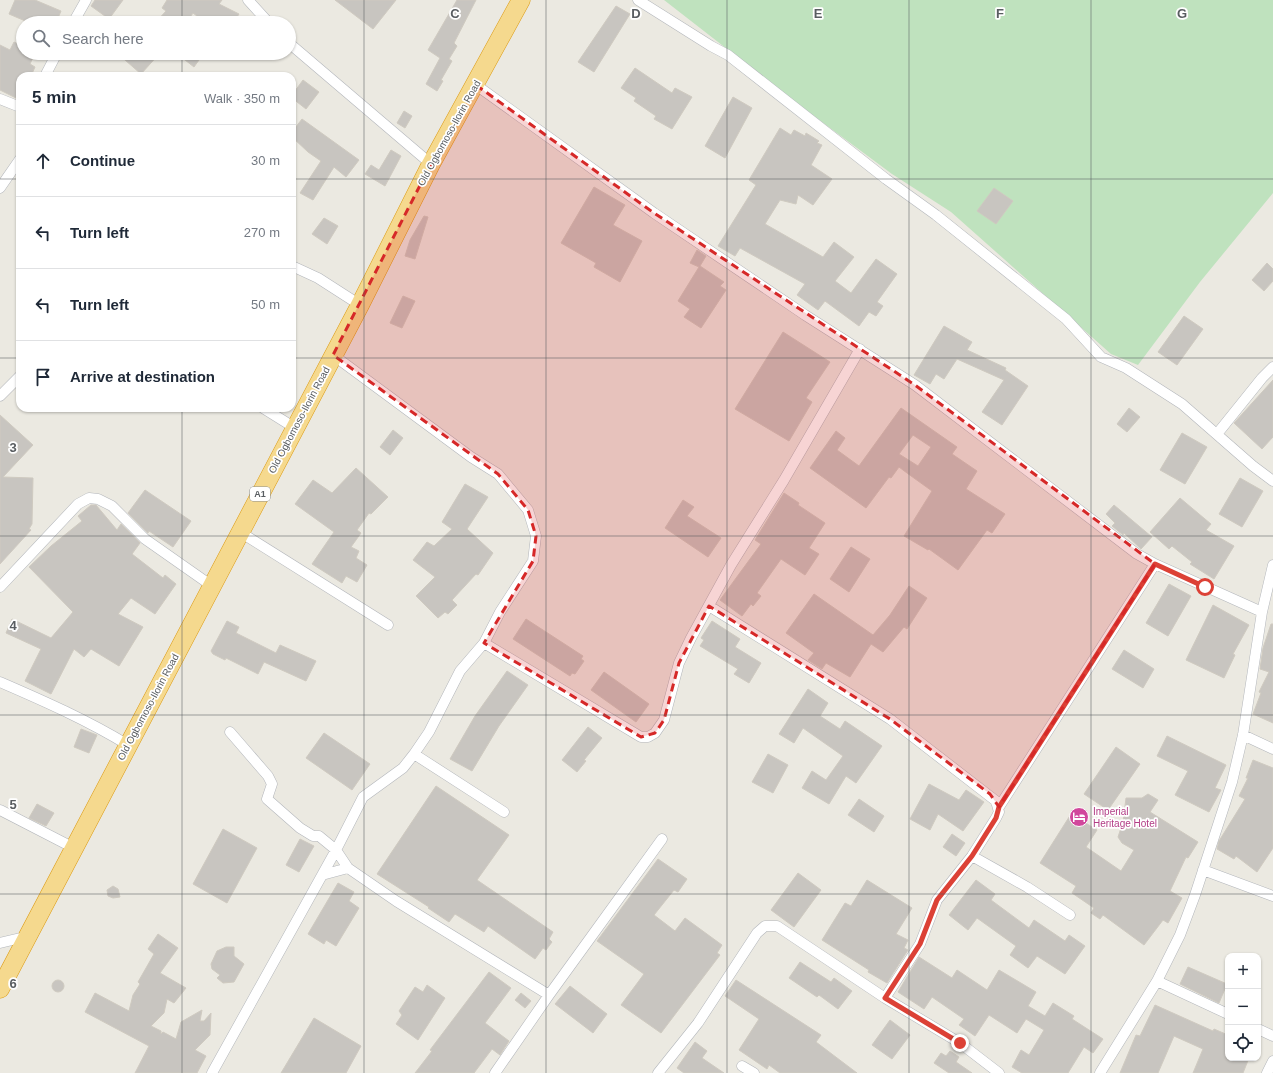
<!DOCTYPE html>
<html lang="en">
<head>
<meta charset="utf-8">
<style>
  :root { --surface:#fff; --page:#f2f2f3; --text:#1f2937; --muted:#747a83; --line:#e0e1e3 }
  body { margin:0; font-family:Helvetica,sans-serif; background:var(--page); color:var(--text) }
  .controls { position:absolute; right:12px; bottom:12px; display:grid; overflow:hidden; border-radius:8px; box-shadow:0 1px 3px #0004 }
  .controls button { width:36px; height:36px; display:grid; place-items:center; padding:0; border:0; border-bottom:1px solid var(--line); background:var(--surface); color:var(--text); font:20px sans-serif }
  .stop { position:absolute; width:12px; height:12px; margin:-9px; border:3px solid #dc4136; border-radius:50%; background:#fff }
  .stop.end { background:#dc4136; border-color:#fff; box-shadow:0 1px 4px #0008 }
  .list { margin:0; padding:0; list-style:none }
  h2 { display:flex; justify-content:space-between; align-items:center; height:52px; margin:0; padding:0 16px; font-size:17px }
  h2 small { font-size:13px; font-weight:400; color:var(--muted) }
  .list li { display:grid; grid-template-columns:26px 1fr auto; gap:12px; align-items:center; box-sizing:border-box; height:72px; padding:0 16px; border-top:1px solid var(--line) }
  .list b { display:block; font-size:15px; white-space:nowrap }
  .list em { font-size:13px; font-style:normal; color:var(--muted) }
  .icon { flex:none; width:22px; height:22px; fill:none; stroke:currentColor; stroke-width:2; stroke-linecap:round; stroke-linejoin:round }
  .map { position:relative; flex:none; width:1273px; height:1073px; overflow:hidden }
  .search { position:absolute; background:var(--surface); box-shadow:0 1px 3px #0004; left:16px; top:16px; width:280px; height:44px; display:flex; align-items:center; gap:10px; box-sizing:border-box; padding:0 14px; border-radius:22px; color:var(--muted); font-size:15px }
  .panel { position:absolute; background:var(--surface); box-shadow:0 1px 3px #0004; left:16px; top:72px; width:280px; height:340px; border-radius:12px }
  .map>svg:first-child { display:block }
  .green { fill:#bfe2be }
  .building { fill:#c8c5c0; stroke:#cfcac0; fill-rule:evenodd }
  .lines { fill:none; stroke-linecap:round; stroke-linejoin:round }
  .street-casing { stroke:#b3b6bb; stroke-width:11 }
  .highway-casing { stroke:#dc9a10; stroke-width:19 }
  .street { stroke:#fff; stroke-width:10 }
  .highway { stroke:#f5d98e; stroke-width:18 }
  .route { stroke:#dc4136; stroke-width:5 }
  .marked { fill:#d62828; fill-opacity:0.2; stroke:#d62828; stroke-width:3; stroke-dasharray:8 5; stroke-linejoin:round }
  .grid { fill:none; stroke:#595d61; stroke-width:1; stroke-opacity:0.55 }
  .labels { text-anchor:middle; dominant-baseline:central; stroke-width:3.5; stroke-linejoin:round; paint-order:stroke }
  .shield { fill:#fff; stroke:#8b8e90; stroke-width:1 }
  .shield-label { font-size:9px; font-weight:bold; fill:#595d61 }
  .street-label { font-size:10px; fill:#595d61; stroke:#fff }
  .hotel-label { font-size:10px; fill:#b23c85; stroke:#fff; text-anchor:start }
  .grid-label { font-size:13px; text-anchor:middle; font-weight:bold; fill:#595d61; stroke:#fff; stroke-width:3.5; stroke-linejoin:round; paint-order:stroke }
</style>
</head>
<body>
<div class="map">
<svg width="1273" height="1073" viewBox="0 0 1273 1073">
  <rect width="100%" height="100%" fill="#ebe9e1"/>
  <path class="green" d="M664,0H1273V193L1200,282L1138,365L1111,354L951,212L892,174L795,102Z"/>
  <path class="building" d="M15,0H35L61,11L56,23H30L9,14Z
    M95,0H123L109,19L91,6Z
    M167,0H222L219,4L239,14L233,23H206L193,13L186,23H155L166,11L162,8Z
    M335,0H396L373,29Z
    M457,0H476L454,43L457,46L449,59L452,61L441,80L443,81L437,91L426,84L440,58L428,50Z
    M616,6L630,14L594,72L578,62Z
    M14,42L23,46V53H35L30,64L35,67L31,76H20V100L0,90V45L10,50Z
    M117,53H160L141,74Z
    M176,53H204L194,67Z
    M635,68L672,93L675,88L692,97L672,129L654,119L656,116L634,101L636,98L621,88Z
    M303,80L319,92L306,109L292,98V95Z
    M733,97L752,108L725,158L705,146Z
    M404,111L412,116L405,128L397,123Z
    M302,119L359,160L346,177L334,167L313,200L300,193L321,161L308,152L292,137V132Z
    M780,128L791,135L794,130L805,136L806,133L819,141L817,143L822,145L811,165L832,179L813,205L798,195L796,204L780,200L765,224L823,257L834,242L854,257L835,281L851,293L876,259L897,274L877,302L883,306L876,316L869,312L859,326L825,301L818,310L797,295L805,284L740,248L735,256L718,246L756,185L749,180Z
    M391,150L401,156L385,186L365,174L371,165L379,170Z
    M594,187L625,205L613,225L642,241L620,282L594,267L596,263L561,243Z
    M994,188L1013,201L996,224L977,211Z
    M424,216L428,217L415,259L405,256L410,240Z
    M324,218L338,226L327,244L312,234Z
    M697,250L706,256L700,266L724,282L720,286L726,290L701,328L684,317L690,309L678,301L699,267L690,263Z
    M1267,263L1273,269V281L1264,291L1252,280Z
    M403,296L415,301L402,328L390,323Z
    M1184,316L1203,329L1177,365L1158,352Z
    M944,326L972,342L967,350L1006,368L1005,370L1028,386L1002,425L982,412L1004,380L957,359L944,379L936,374L930,384L914,375Z
    M783,332L830,362L806,398L812,402L789,441L735,409Z
    M1273,380V437L1262,449L1234,423Z
    M901,408L957,447L952,454L977,471L966,489L1005,514L992,533L987,530L958,570L929,549L928,550L904,536L932,491L907,473L899,467L891,478L889,477L866,508L810,468L836,431L845,438L837,450L859,466ZM913,435L931,447L918,466L899,454Z
    M1129,408L1140,417L1127,432L1117,424Z
    M0,415L33,445L3,477L33,478L32,524L29,529L31,530L0,564Z
    M393,430L403,438L390,455L380,447Z
    M1182,433L1207,447L1185,484L1160,470Z
    M356,468L388,497L371,514L369,513L357,530L361,533L351,547L359,551L356,558L367,565L357,582L346,576L342,583L312,564L334,532L295,504L313,480L332,493Z
    M1240,478L1263,491L1242,527L1219,514Z
    M465,484L488,497L467,529L493,553L478,575L476,574L452,600L457,605L448,614L445,612L438,618L416,596L435,577L413,560L427,542L434,546L452,529L442,522Z
    M145,490L191,521L173,547L149,531L148,533L128,513Z
    M784,493L799,503L798,505L825,523L809,548L819,554L805,575L781,559L757,593L761,596L753,606L751,604L742,616L720,600L761,544L755,540Z
    M1180,498L1211,524L1206,530L1234,546L1214,579L1190,564L1192,562L1172,546L1169,549L1150,532Z
    M683,500L694,507L687,516L721,538L708,557L665,528Z
    M91,505H96L117,530L121,524L140,543L132,554L163,578L165,575L176,584L155,614L131,598L118,614L143,627L119,666L91,649L84,657L74,649L51,694L25,681L41,649L6,633L12,619L51,638L73,612L29,567L51,546L82,521L78,516Z
    M1114,505L1152,537L1141,549L1124,533L1123,535L1112,526L1115,523L1106,514Z
    M851,547L870,559L849,592L830,579Z
    M1169,584L1191,596L1168,636L1146,623Z
    M909,586L927,598L907,629L904,627L883,652L871,644L850,677L826,663L822,669L808,660L814,653L786,633L814,594L873,635L890,615Z
    M1213,605L1249,625L1233,654L1235,655L1224,678L1186,660Z
    M526,619L583,656L581,659L584,661L575,674L572,673L570,676L513,639Z
    M227,621L239,627L236,633L276,653L280,645L316,661L306,681L264,662L258,674L226,658L225,660L213,654L211,651Z
    M712,621L740,639L735,647L761,663L749,683L734,674L738,669L700,646L704,640L701,638Z
    M1271,624H1273V723L1253,714L1261,693L1259,692L1269,672L1260,669L1263,648Z
    M1124,650L1154,669L1143,688L1112,669Z
    M507,671L528,685L499,726L472,771L450,759L475,716Z
    M604,672L649,704L636,722L591,690Z
    M808,689L828,703L820,716L840,729L845,721L882,746L856,783L846,776L829,804L802,788L812,771L826,780L843,756L803,728L794,743L779,734Z
    M588,727L602,738L584,760L586,761L577,772L562,760Z
    M81,729L97,735L89,753L74,747Z
    M324,733L370,764L352,790L306,758Z
    M1167,736L1226,765L1215,788L1221,790L1209,812L1175,795L1188,771L1157,756Z
    M1116,747L1140,764L1108,810L1084,794Z
    M768,754L788,765L773,793L752,782Z
    M1253,760L1273,768V848L1257,872L1236,856L1234,859L1217,849L1219,841L1245,799L1239,796L1248,778H1246Z
    M929,784L959,800L966,790L984,802L963,831L938,814L930,830L910,819Z
    M436,786L509,835L477,880L553,932L549,939L552,942L546,950L543,948L535,959L488,926L484,932L455,914L449,922L428,908L429,907L377,874Z
    M1148,794L1158,800L1150,812L1198,842L1188,858L1186,857L1170,891L1182,898L1168,923L1163,920L1144,945L1103,915L1100,919L1091,913L1094,908L1072,893L1076,886L1040,863L1071,814L1097,830L1086,847L1121,871L1134,850L1122,843L1118,837L1123,822L1126,798H1142Z
    M859,799L884,816L874,832L848,815Z
    M37,804L54,813L46,826L29,818Z
    M223,829L257,848L227,903L193,884Z
    M952,834L965,843L956,856L943,847Z
    M300,839L314,846L299,872L286,865Z
    M658,859L687,879L678,892L674,890L654,915L675,931L685,918L722,945L717,953L720,955L661,1033L621,1005L644,974L597,941Z
    M798,873L821,890L794,927L771,910Z
    M867,880L912,908L896,934L908,940L904,948L908,950L887,983L868,972L869,970L822,940L845,903L851,906Z
    M976,880L995,894L991,900L1029,928L1034,920L1065,941L1069,935L1085,946L1065,974L1037,956L1028,968L1010,955L1016,946L977,918L968,930L949,915Z
    M338,883L354,892L349,901L359,908L336,946L326,940L324,944L308,934Z
    M113,886L118,889L120,897L113,898L108,896L107,890Z
    M158,934L178,948L160,973L186,988L174,1003L167,999L164,1013L151,1026L161,1031V1034L163,1032L176,1039L181,1022L202,1010L200,1021H204L211,1013L210,1035L195,1050L206,1056L197,1073H135L149,1046L85,1012L95,993L129,1011L133,995L140,984L138,982L154,954L148,949Z
    M226,947H234V956L244,964L234,982L223,983L217,978L220,975L212,969L211,964L217,951Z
    M919,957L952,978L957,970L987,990L999,970L1036,992L1028,1006L1045,1016L1053,1003L1074,1016L1072,1019L1103,1039L1093,1053L1084,1047L1068,1073H1022L1012,1067L1021,1050L1029,1055L1044,1030L1026,1019L1017,1033L989,1015L975,1036L959,1025L964,1019L932,997L924,1009L898,992Z
    M800,962L831,982L834,978L852,991L838,1009L819,995L817,997L789,978Z
    M1188,967L1227,984L1219,1003L1180,984Z
    M489,972L511,988L485,1023L509,1041L500,1055L492,1049L474,1073H415L432,1051L430,1050Z
    M736,980L821,1035L816,1042L857,1073H780L769,1065L767,1069L739,1050L759,1019L725,996Z
    M52 986a6 6 0 1 1 12 0a6 6 0 1 1-12 0Z
    M427,985L445,998L418,1040L396,1024L402,1015L399,1011L415,987L423,992Z
    M570,986L607,1014L593,1033L555,1004Z
    M521,993L531,1001L525,1008L515,1000Z
    M1155,1005L1213,1031L1214,1029L1228,1035V1058H1249L1243,1073H1193L1203,1049L1174,1036L1158,1073H1120L1136,1035L1140,1036Z
    M314,1018L361,1046L346,1073H281Z
    M890,1020L910,1035L892,1059L872,1045Z
    M695,1042L707,1051L702,1058L724,1073H684L677,1068Z
    M950,1051L959,1057L956,1062L972,1073H949L934,1063L941,1053L946,1056Z"/>
  <g class="lines">
    <g class="street-casing">
      <path id="street" d="M248,0L269,23
        M638,0L711,46L728,55L886,179L936,215L1066,319L1101,357L1126,368L1182,404L1253,466L1273,481
        M73,23L86,0
        M289,43L431,164
        M45,76L57,53
        M476,85L654,213L805,315L915,385L1137,554L1155,564L1262,612
        M0,99L20,107
        M0,188L20,159
        M292,266L318,278L360,305
        M0,396L20,376
        M263,408L295,428
        M1217,434L1262,378L1273,367
        M240,532L388,625
        M0,587L78,504L89,498L98,499L112,506L145,539L212,586
        M709,606L890,719L996,801L999,812L996,818L972,856L937,900L920,944L885,998
        M484,643L641,737H648L655,733L664,720L679,663L691,638L731,565L784,480L860,349
        M0,682C44,701 87,720 128,745
        M230,732L268,776L272,784L267,799L300,828L313,836H319L336,850L348,868L396,901L549,995
        M1243,735L1273,749
        M414,754L504,812
        M999,807L1155,564
        M0,810L74,848
        M972,856L1027,887L1070,915
        M1203,870L1273,896
        M322,875L348,868
        M0,943L29,936
        M1157,981L1228,1014
        M1258,1029L1273,1036
        M742,1066L754,1073
        M212,1073L336,850L363,797L403,768L414,754L429,732L460,671L484,643L500,612L533,561L536,536L528,510L498,474L471,457L333,355
        M495,1073L549,995L662,839
        M658,1073L698,1023L757,933L765,926H777L885,998L960,1043L999,1073
        M1100,1073L1157,981L1180,935L1195,895L1232,782L1243,735L1262,612L1273,565
        M1267,1073L1273,1061"/>
    </g>
    <g class="highway-casing">
      <path id="highway" d="M0,989L360,305L431,164L521,0"/>
    </g>
    <use href="#street" class="street"/>
    <use href="#highway" class="highway"/>
  </g>
  <g class="lines">
    <path class="route" d="M960,1043L885,998L920,944L937,900L972,856L996,818L999,807L1155,564L1205,587"/>
  </g>
  <path class="marked" d="M476,85L654,213L915,385L1155,564L999,807L990,794L890,719L709,606L679,663L664,720L655,733L641,737L484,643L533,561L536,536L528,510L498,474L333,355L431,164Z"/>
  <path class="grid" d="M182,0V23M364,0V1073M546,0V1073M727,0V1073M909,0V1073M1091,0V1073M182,53V76M0,179H20M292,179H1273M0,358H20M292,358H1273M182,408V1073M0,536H1273M0,715H1273M0,894H1273"/>
  <defs>
    <g id="hotel-disc" transform="scale(1)"><circle r="9.5" fill="#d1479c" stroke="#fff"/><path d="M-6-4.5h1.5V1H6V5H4.5V3h-9V5H-6ZM-4 0a1.8 1.8 0 1 1 3.6 0ZM.5 0V-2.5h3Q6-2.5 6 0Z" fill="#fff"/></g>
  </defs>
  <g fill-rule="evenodd">
    <use href="#hotel-disc" x="1079" y="817"/>
  </g>
  <g class="labels">
    <rect class="shield" x="250" y="487" width="20" height="14" rx="3"/>
    <g class="shield-label">
      <text x="260" y="494">A1</text>
    </g>
    <g class="street-label">
      <text transform="translate(449 133) rotate(-61)">Old Ogbomoso-Ilorin Road</text>
      <text transform="translate(299 420) rotate(-62)">Old Ogbomoso-Ilorin Road</text>
      <text transform="translate(148 707) rotate(-62)">Old Ogbomoso-Ilorin Road</text>
    </g>
    <g class="hotel-label">
      <text x="1093" y="811">Imperial<tspan x="1093" dy="12">Heritage Hotel</tspan></text>
    </g>
  </g>
  <g class="grid-label">
    <text x="455" y="18">C</text>
    <text x="636" y="18">D</text>
    <text x="818" y="18">E</text>
    <text x="1000" y="18">F</text>
    <text x="1182" y="18">G</text>
    <text x="13" y="452">3</text>
    <text x="13" y="630">4</text>
    <text x="13" y="809">5</text>
    <text x="13" y="988">6</text>
  </g>
</svg>
<div class="controls">
<button>+</button>
<button>−</button>
<button><svg class="icon" aria-label="locate" viewBox="0 0 24 24"><circle cx="12" cy="12" r="6"/><path d="M12 2v4M12 18v4M2 12h4M18 12h4"/></svg></button>
</div>
<div class="stop" style="left:1205px;top:587px"></div>
<div class="stop end" style="left:960px;top:1043px"></div>
<div class="search"><svg class="icon" aria-label="search" viewBox="0 0 24 24"><circle cx="10" cy="10" r="6"/><path d="M15 15l6 6"/></svg>Search here</div>
<section class="panel">
<h2>5 min<small>Walk · 350 m</small></h2>
<ul class="list">
<li><svg class="icon" aria-label="ahead" viewBox="0 0 24 24"><path d="M12 20V5M6 11l6-6 6 6"/></svg><div><b>Continue</b></div><em>30 m</em></li>
<li><svg class="icon" aria-label="left" viewBox="0 0 24 24"><path d="M17 20v-9H6M10 6l-5 5 5 5"/></svg><div><b>Turn left</b></div><em>270 m</em></li>
<li><svg class="icon" aria-label="left" viewBox="0 0 24 24"><path d="M17 20v-9H6M10 6l-5 5 5 5"/></svg><div><b>Turn left</b></div><em>50 m</em></li>
<li><svg class="icon" aria-label="arrive" viewBox="0 0 24 24"><path d="M6 21V4h12l-3 4 3 4H6"/></svg><div><b>Arrive at destination</b></div></li>
</ul>
</section>
</div>
</body>
</html>
